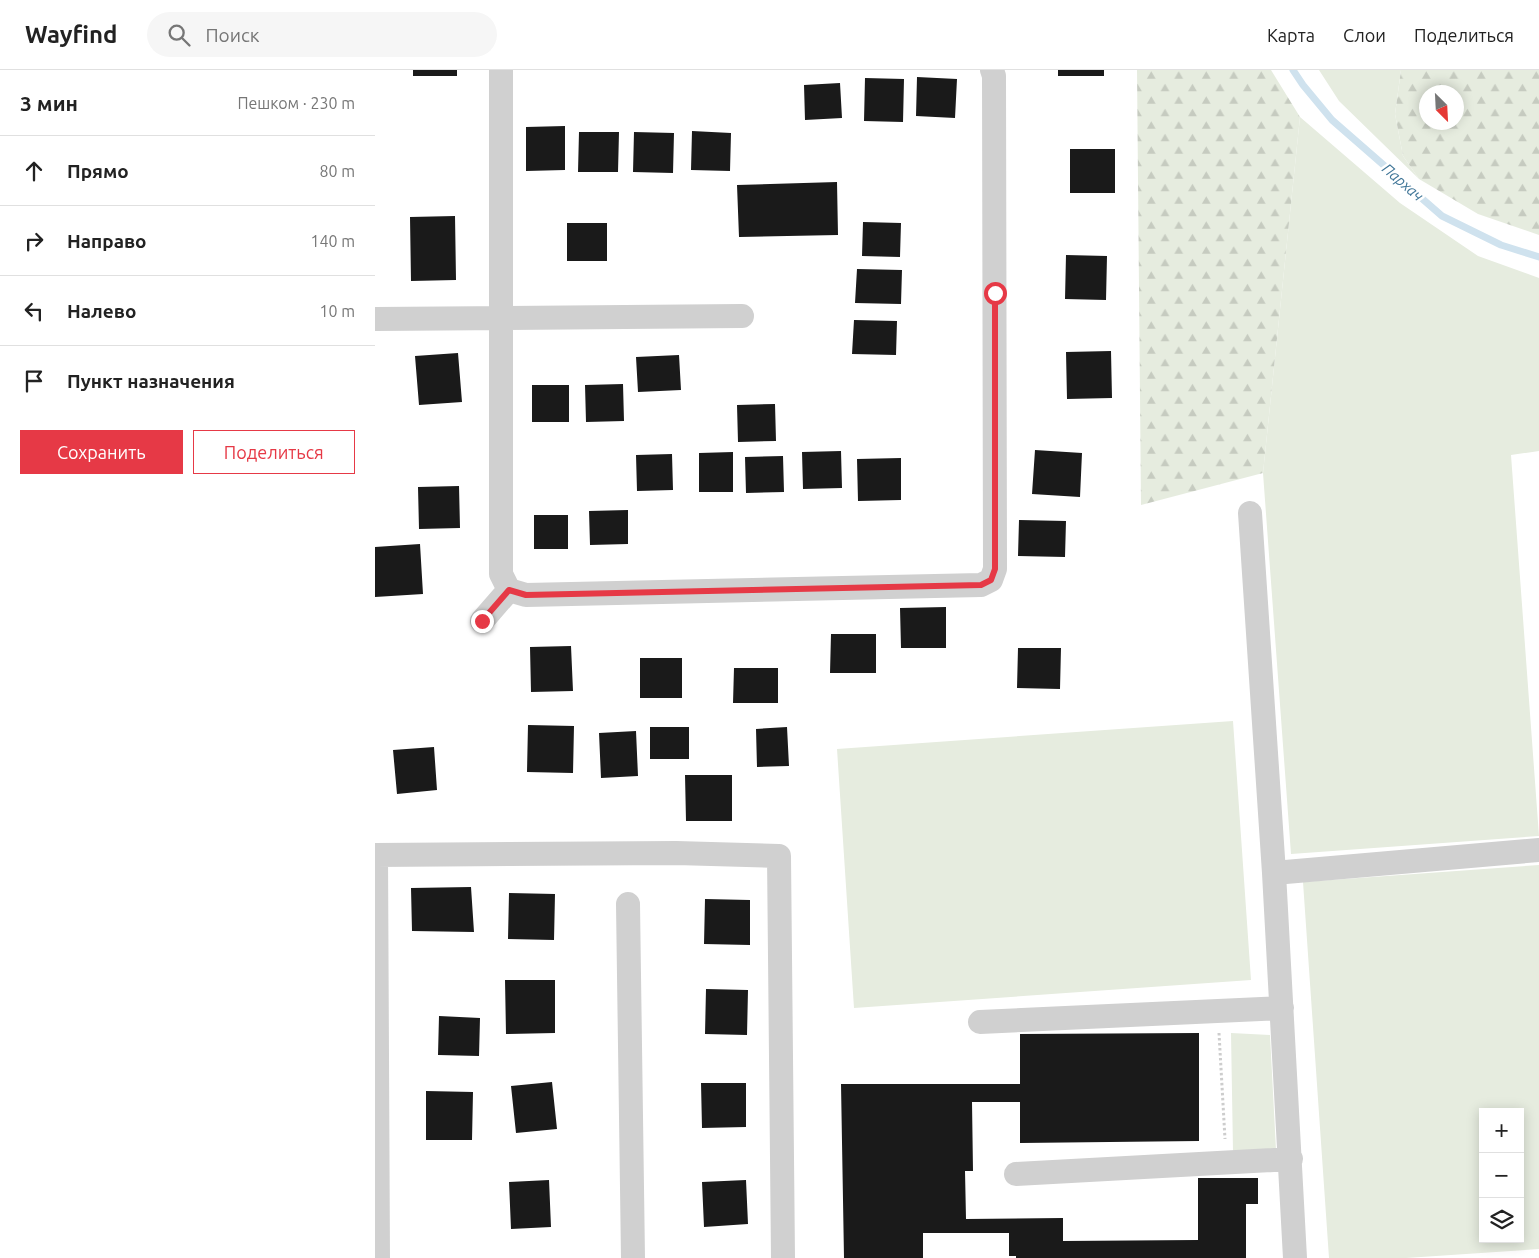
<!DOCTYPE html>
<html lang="ru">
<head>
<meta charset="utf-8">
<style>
  :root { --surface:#fff; --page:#f6f6f6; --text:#222; --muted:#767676; --line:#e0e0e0; --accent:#e63946 }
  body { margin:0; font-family:Ubuntu,sans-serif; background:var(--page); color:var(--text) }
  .controls { position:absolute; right:15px; bottom:15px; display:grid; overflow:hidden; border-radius:0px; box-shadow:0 2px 12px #0003 }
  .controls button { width:45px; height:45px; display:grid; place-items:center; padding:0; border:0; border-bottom:1px solid var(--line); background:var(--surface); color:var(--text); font:25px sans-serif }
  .compass { position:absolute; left:1044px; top:15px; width:45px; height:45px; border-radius:50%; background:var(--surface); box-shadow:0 2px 12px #0003; rotate:156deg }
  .stop { position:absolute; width:15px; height:15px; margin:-11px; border:4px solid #e63946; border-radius:50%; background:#fff }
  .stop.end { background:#e63946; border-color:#fff; box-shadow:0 1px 5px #0008 }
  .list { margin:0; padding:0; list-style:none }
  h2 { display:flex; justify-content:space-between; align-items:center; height:65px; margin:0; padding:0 20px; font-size:21px }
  h2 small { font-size:16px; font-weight:400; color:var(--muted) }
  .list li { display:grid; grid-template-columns:32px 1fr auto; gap:15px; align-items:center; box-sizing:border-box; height:70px; padding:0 20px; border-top:1px solid var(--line) }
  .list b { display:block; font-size:19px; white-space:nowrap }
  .list em { font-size:16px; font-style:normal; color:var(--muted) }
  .actions { display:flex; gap:10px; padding:15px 20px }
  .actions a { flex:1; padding:11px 0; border:1px solid var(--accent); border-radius:0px; text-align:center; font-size:18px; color:var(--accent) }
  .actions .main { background:var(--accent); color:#fff }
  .icon { flex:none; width:28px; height:28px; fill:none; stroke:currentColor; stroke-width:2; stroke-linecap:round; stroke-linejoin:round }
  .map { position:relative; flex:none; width:1164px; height:1188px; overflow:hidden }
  header { display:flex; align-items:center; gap:30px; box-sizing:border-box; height:70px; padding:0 25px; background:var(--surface); border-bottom:1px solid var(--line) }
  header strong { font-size:24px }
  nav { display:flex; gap:28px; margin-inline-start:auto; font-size:18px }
  .search { width:350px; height:45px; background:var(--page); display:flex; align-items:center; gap:12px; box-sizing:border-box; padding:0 18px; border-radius:28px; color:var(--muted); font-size:19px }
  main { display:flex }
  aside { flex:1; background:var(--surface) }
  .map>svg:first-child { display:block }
  .grass { fill:#e6ecdf; fill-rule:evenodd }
  .forest { fill:url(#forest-firs); fill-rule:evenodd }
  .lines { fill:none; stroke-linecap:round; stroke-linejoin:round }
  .stream { stroke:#cfe2ee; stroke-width:7 }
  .building { fill:#1a1a1a }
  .path { stroke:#cdcdcd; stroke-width:3; stroke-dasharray:2.5 2.5; stroke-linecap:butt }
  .minor { stroke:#d0d0d0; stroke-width:24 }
  .route { stroke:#e63946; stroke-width:6 }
  .labels { text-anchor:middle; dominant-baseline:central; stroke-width:5; stroke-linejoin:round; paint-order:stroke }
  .water-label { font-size:15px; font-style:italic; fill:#3f7597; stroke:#fff }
</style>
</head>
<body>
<header>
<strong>Wayfind</strong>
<div class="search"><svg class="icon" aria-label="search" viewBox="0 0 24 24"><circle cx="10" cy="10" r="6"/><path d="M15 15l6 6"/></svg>Поиск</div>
<nav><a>Карта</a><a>Слои</a><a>Поделиться</a></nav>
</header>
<main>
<aside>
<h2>3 мин<small>Пешком · 230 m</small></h2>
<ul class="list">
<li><svg class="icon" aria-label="ahead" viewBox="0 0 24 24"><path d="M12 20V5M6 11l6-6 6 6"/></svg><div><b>Прямо</b></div><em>80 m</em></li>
<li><svg class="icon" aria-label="right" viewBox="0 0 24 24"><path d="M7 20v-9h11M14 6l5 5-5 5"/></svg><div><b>Направо</b></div><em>140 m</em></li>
<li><svg class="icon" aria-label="left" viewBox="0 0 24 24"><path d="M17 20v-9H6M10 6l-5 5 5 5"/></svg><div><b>Налево</b></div><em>10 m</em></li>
<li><svg class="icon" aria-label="arrive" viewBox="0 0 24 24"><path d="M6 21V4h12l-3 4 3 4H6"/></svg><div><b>Пункт назначения</b></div></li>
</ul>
<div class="actions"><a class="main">Сохранить</a><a>Поделиться</a></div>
</aside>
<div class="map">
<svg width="1164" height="1188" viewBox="0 0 1164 1188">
  <defs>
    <pattern id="forest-firs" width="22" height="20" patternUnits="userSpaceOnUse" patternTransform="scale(1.25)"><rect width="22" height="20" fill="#e6ecdf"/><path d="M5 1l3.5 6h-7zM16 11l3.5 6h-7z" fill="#c6cbc0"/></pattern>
  </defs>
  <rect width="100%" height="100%" fill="#fff"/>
  <path class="grass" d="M944,0H1026L1020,44L1028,86L1044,109L964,31Z
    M925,47L1025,133L1103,186L1164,208V381L1136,385L1164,766L916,784L888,403Z
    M858,651L876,910L479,938L462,679Z
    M1164,795V1179L1031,1188H954L928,812ZM1108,1042H1145V1169H1108Z
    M856,963L895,965L901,1080L858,1082Z"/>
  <path class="forest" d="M762,0H896L925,47L888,403L766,435Z
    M1026,0H1164V165L1103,144L1044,109L1028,86L1020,44ZM1052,22H1082V52H1052Z"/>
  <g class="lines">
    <path class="stream" d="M918,0L928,15L957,50L1067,146L1126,175L1164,187"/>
  </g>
  <path class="building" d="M38,0H82V6H38Z
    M683,0H729V6H683Z
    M542,7L582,9L580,48L541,46Z
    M490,8L529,9L528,52L489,51Z
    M465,13L467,48L430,50L429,15Z
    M190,56V100L151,101V57Z
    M317,61L356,63L355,101L316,100Z
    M204,62H244L243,102H203Z
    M259,62L299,63L298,103L258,102Z
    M695,79H740V123H695Z
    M462,112L463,165L364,167L362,115Z
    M80,146L81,210L36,211L35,147Z
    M488,152L526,153L525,187L487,186Z
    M192,153H232V191H192Z
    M691,185L732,186L731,230L690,229Z
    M482,199L527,200L526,234L480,233Z
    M479,250L522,251L521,285L477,284Z
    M736,281L737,328L692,329L691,282Z
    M83,283L87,332L44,335L40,286Z
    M304,285L306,320L263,322L261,287Z
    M248,314L249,351L211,352L210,315Z
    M157,315H194V352H157Z
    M400,334L401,371L363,372L362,335Z
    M660,380L707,383L705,427L657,424Z
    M466,381L467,418L428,419L427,382Z
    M358,382V422H324V383Z
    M297,384L298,420L262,421L261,385Z
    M408,386L409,422L371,423L370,387Z
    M526,388V430L483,431L482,389Z
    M84,416L85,458L44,459L43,417Z
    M253,440V474L215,475L214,441Z
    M159,445H193V479H159Z
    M644,450L691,451L690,487L643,486Z
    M45,474L48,524L0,527V477Z
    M571,537V578H526L525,538Z
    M456,564H501V603H455Z
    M196,576L198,621L156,622L155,577Z
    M643,578H686L685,619L642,618Z
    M265,588H307V628H265Z
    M359,598H403V633H358Z
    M153,655L199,656L198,703L152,702Z
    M275,657H314V689H275Z
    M412,657L414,696L382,697L381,659Z
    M261,661L263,706L226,708L224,663Z
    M59,677L62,720L22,724L18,680Z
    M310,705H357V751H311Z
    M96,817L99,862L37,861L36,818Z
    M134,823L180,824L179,870L133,869Z
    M330,829L375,830V875L329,874Z
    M130,910H180V963L131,964Z
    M331,919L373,920L372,965L330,964Z
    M64,946L105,948L104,986L63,985Z
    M824,963V1071L645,1073V1032H597L598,1101H590L591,1149L688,1148V1171L823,1170V1108H883V1134H871V1188H641V1186H634V1163H548V1188H469L466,1014H645V964Z
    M177,1012L182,1059L141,1063L136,1016Z
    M326,1013H371V1057L327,1058Z
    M51,1021L98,1022L97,1070H51Z
    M174,1110L176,1157L136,1159L134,1112Z
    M371,1110L373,1154L329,1157L327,1112Z"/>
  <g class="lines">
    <path class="path" d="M844,963L850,1069"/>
    <path class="minor" d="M126,0V504L134,520L151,525L606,515L616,510L620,499L619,6L617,0
      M0,249L367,246
      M875,443L899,803
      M107,551L134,520
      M0,785L301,783L404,786L408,1188
      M1,785L3,1188
      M253,834L258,1188
      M605,952L907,938
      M641,1104L916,1089
      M920,1188L899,803L1164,780"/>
  </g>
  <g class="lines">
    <path class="route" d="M107,551L134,520L151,525L606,515L616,510L620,499V223"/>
  </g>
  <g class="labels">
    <g class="water-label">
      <text transform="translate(1028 112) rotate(41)">Пархач</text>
    </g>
  </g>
</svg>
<div class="controls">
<button>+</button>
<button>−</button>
<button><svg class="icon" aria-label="layers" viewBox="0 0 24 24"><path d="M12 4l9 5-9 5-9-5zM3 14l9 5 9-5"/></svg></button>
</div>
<svg class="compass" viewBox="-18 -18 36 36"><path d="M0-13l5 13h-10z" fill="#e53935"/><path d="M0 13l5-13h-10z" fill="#767676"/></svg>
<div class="stop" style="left:620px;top:223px"></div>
<div class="stop end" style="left:107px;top:551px"></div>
</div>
</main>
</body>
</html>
